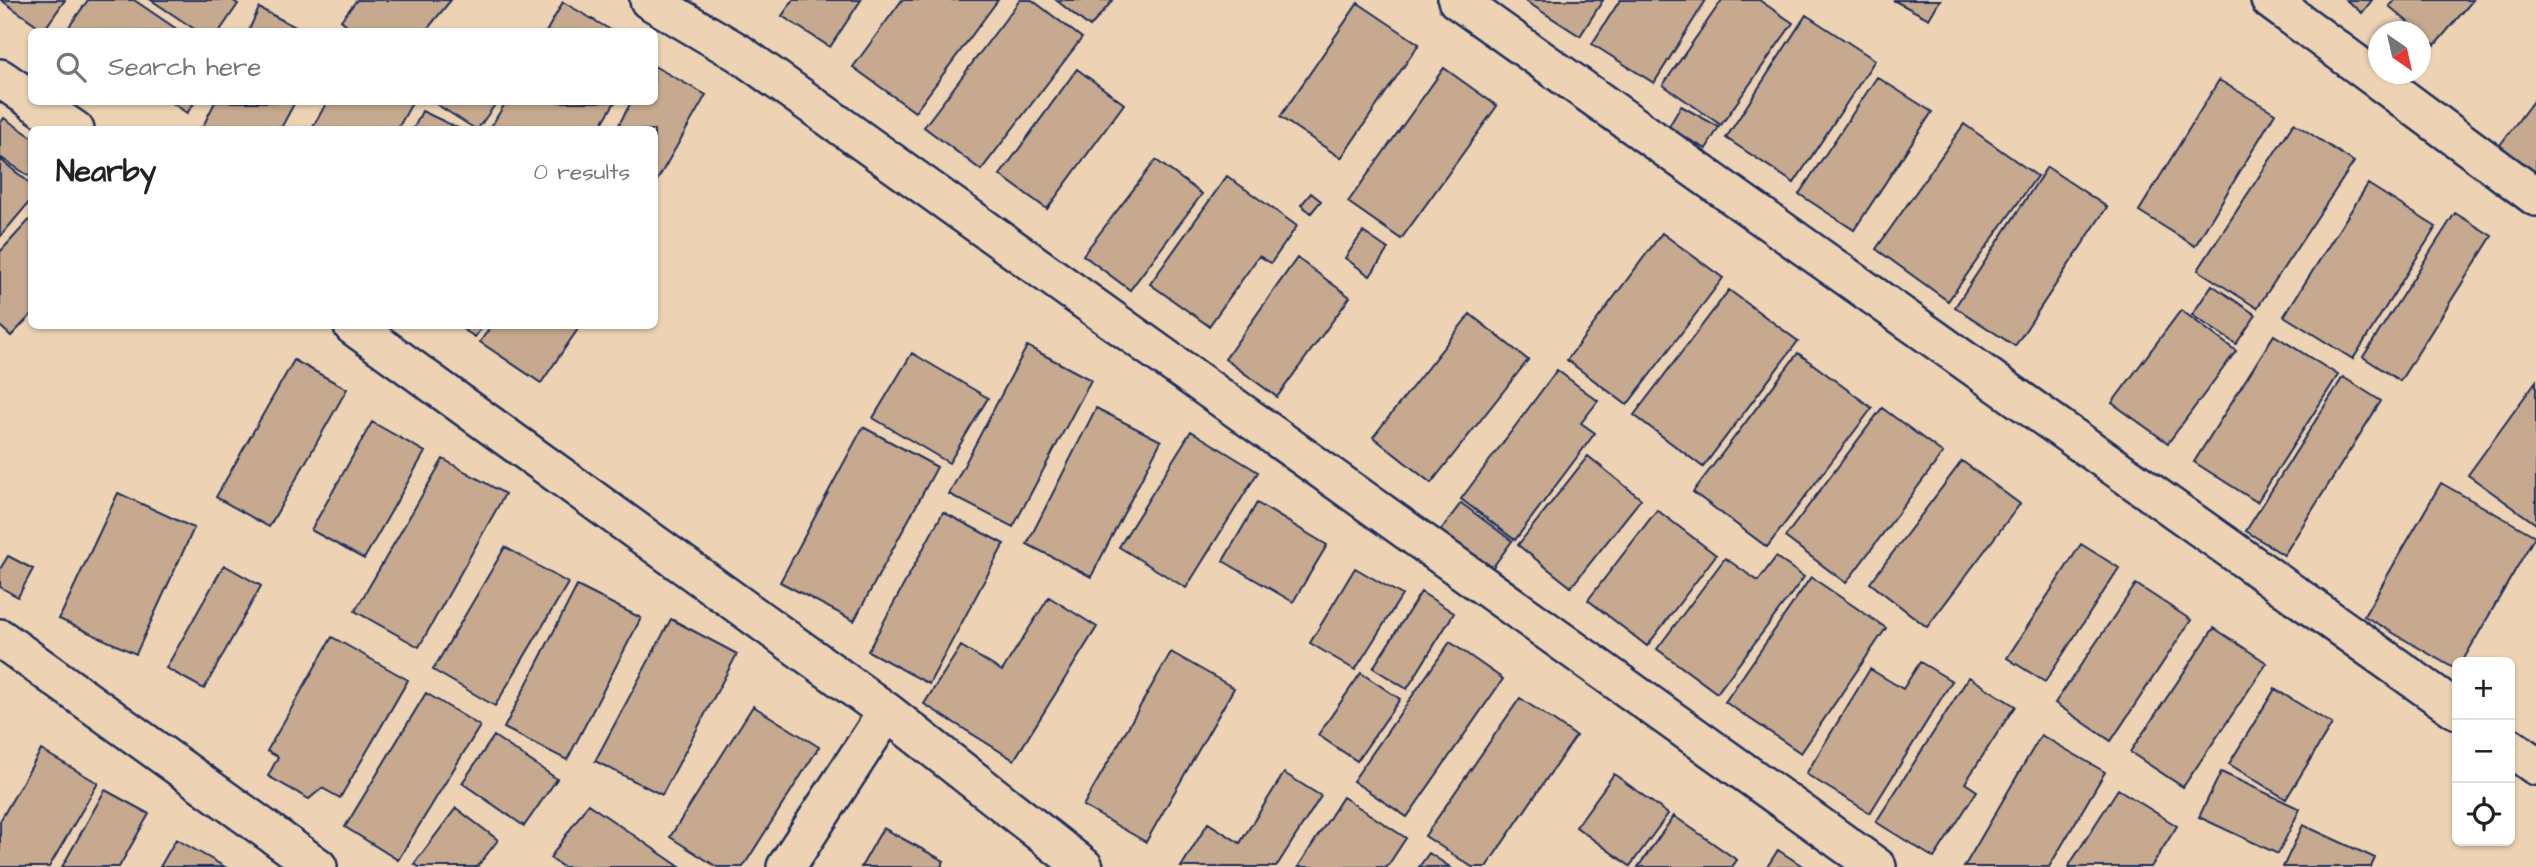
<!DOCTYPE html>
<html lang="en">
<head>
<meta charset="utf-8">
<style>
  :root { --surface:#fff; --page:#f2f2f2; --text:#222; --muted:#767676; --line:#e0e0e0 }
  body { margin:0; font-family:"Architects Daughter",sans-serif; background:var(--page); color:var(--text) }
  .controls { position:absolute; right:21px; bottom:21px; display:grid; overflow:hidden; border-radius:10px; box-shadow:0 2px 5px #0004 }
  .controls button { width:63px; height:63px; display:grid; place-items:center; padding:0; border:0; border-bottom:2px solid var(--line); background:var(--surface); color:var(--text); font:35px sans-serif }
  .compass { position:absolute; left:2368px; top:21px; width:63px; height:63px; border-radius:50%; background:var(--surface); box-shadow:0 2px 5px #0004; rotate:146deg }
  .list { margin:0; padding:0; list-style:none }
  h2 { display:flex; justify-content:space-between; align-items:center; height:91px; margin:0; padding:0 28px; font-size:30px }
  h2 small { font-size:23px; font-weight:400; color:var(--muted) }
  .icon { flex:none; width:38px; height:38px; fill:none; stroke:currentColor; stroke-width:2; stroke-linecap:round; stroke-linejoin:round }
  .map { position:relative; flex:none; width:2536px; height:867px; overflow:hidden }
  .search { position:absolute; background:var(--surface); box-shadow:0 2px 5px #0004; left:28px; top:28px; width:630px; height:77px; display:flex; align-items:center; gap:18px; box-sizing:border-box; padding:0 24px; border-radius:10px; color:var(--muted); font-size:26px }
  .panel { position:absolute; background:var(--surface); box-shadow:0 2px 5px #0004; left:28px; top:126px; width:630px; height:203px; border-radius:10px }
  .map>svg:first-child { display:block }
  .building { fill:#c6a98e; stroke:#1b2f5e; stroke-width:2 }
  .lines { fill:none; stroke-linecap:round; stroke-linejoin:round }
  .minor-casing { stroke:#1b2f5e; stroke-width:42 }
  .minor { stroke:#edd3b4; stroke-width:37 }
</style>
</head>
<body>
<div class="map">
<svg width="2536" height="867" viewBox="0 0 2536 867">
  <rect width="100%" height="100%" fill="#edd3b4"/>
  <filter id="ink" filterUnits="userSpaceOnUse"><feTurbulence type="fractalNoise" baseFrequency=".0143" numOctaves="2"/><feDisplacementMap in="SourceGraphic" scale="14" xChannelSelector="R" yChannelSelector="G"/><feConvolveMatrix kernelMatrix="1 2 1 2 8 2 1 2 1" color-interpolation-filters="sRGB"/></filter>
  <g filter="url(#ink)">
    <path class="building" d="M1,0H65L44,30Z
      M88,0H134L181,32L66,31Z
      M151,0H232L238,4L219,32H199Z
      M357,0H451L425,32H355L341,20Z
      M793,0H861L830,47L782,16Z
      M902,0H998L915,112L853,67Z
      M1020,0H1032L1082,38L981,170L924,127Z
      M1056,0H1113L1090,27Z
      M1524,0H1603L1580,36Z
      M1620,0H1706L1654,83L1592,44Z
      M1722,0H1759L1793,23L1721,125L1663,85Z
      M1893,0H1940L1929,19Z
      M2346,0H2372L2362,13Z
      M2394,0H2473L2435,45L2389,6Z
      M563,2L604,26L614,32H546Z
      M1358,3L1419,44L1341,158L1280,117Z
      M259,8L305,32H248Z
      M1806,15L1875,60L1794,183L1726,138Z
      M654,66L706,95L654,186V130H616L631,102H654Z
      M1444,68L1497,106L1401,239L1348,202Z
      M1077,69L1124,104L1047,209L1000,175Z
      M1877,77L1932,112L1854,230L1799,194Z
      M2219,80L2275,113L2195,246L2139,211Z
      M2536,97V178L2497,149Z
      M171,102H195L187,113Z
      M215,102H295L280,130H201Z
      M327,102H410L412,103L397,130H311Z
      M433,102H497L477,130Z
      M506,102H615L598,130H489Z
      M1681,106L1719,127L1706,149L1668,128Z
      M422,111L462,130H413Z
      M4,118L32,137V178L0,157V124Z
      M2294,123L2354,162L2257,308L2198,270Z
      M1964,124L2037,176L1948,301L1876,249Z
      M0,159L32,185V199L0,237Z
      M1156,160L1202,194L1130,290L1083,255Z
      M2047,167L2107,207L2015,346L1955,307Z
      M1227,176L1297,226L1271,263L1259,256L1209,326L1150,284Z
      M2368,184L2436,227L2353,359L2284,316Z
      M1311,193L1321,201L1311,213L1301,205Z
      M2455,213L2492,236L2400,381L2363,357Z
      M32,217V314L11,336L0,326V252Z
      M1363,232L1388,249L1370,276L1345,258Z
      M1662,233L1723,278L1627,405L1567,360Z
      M1297,258L1350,297L1277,397L1225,359Z
      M2212,285L2256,315L2236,344L2192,315Z
      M1729,290L1798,341L1703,467L1634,415Z
      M2181,310L2236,351L2168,443L2112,403Z
      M1470,314L1528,360L1431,483L1373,437Z
      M458,326H483L475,337Z
      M491,326H580L541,383L480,342Z
      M2274,335L2338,375L2257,502L2194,462Z
      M1027,346L1091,380L1013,527L949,494Z
      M912,353L988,398L949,463L873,418Z
      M1798,353L1872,408L1767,547L1693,492Z
      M294,360L347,389L269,527L216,497Z
      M1557,370L1598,401L1581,423L1595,433L1515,540L1461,499Z
      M2343,377L2381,401L2284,555L2246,531Z
      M2536,381V524L2468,475Z
      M1096,408L1161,441L1091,577L1027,544Z
      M1882,408L1943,453L1846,583L1785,537Z
      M372,422L425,452L364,559L311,530Z
      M863,427L937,467L854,621L780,582Z
      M1191,431L1258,472L1186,588L1119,547Z
      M1588,456L1641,499L1571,587L1518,545Z
      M443,459L505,494L419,647L355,611Z
      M1962,461L2020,504L1927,627L1870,583Z
      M2441,483L2535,536L2462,662H2457V670L2364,616Z
      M118,493L194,528L136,654L59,619Z
      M1257,503L1327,545L1293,602L1223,561Z
      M1461,503L1512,541L1490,571L1438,534Z
      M1657,510L1716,555L1647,646L1588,600Z
      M943,512L1004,544L929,684L868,651Z
      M2081,544L2119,568L2045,682L2007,658Z
      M505,547L568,583L495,706L433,670Z
      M8,556L33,569L18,597L0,587V569Z
      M1776,557L1804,577L1717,693L1657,649L1725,558L1758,581Z
      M224,565L261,586L204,689L166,668Z
      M1355,568L1402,595L1355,670L1310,643Z
      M1811,577L1886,628L1801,753L1725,702Z
      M2136,584L2191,620L2111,741L2055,703Z
      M577,586L641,618L567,760L504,728Z
      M1421,592L1454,613L1407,689L1373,668Z
      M1049,597L1097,627L1014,760L924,704L961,646L1002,671Z
      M671,619L737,654L662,795L595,761Z
      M2214,628L2267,663L2183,787L2130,752Z
      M332,637L408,680L340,798L322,788L309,799L268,776L278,757L267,751Z
      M1450,642L1503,679L1407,817L1353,781Z
      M1171,652L1234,688L1146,842L1083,806Z
      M1920,662L1952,681L1870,813L1806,774L1870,669L1903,689Z
      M1361,673L1400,699L1357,761L1318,735Z
      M1969,677L2015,706L1965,783L1977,791L1934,858L1876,822Z
      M2275,689L2332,724L2286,799L2229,764Z
      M426,693L480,726L398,860L345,827Z
      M1520,698L1576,736L1486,867H1472L1425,836Z
      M753,706L819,747L743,867H717L670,837Z
      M2041,735L2105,772L2049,867H1964Z
      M494,736L557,779L524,826L462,783Z
      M41,750L98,783L49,867H0V821Z
      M2221,772L2300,809L2278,854L2199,817Z
      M1284,773L1321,796L1276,867H1181L1208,823L1240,843Z
      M1614,774L1668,814L1630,866L1576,827Z
      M2118,789L2177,826L2151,867H2068Z
      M105,790L149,814L119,867H62Z
      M1343,797L1406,838L1387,867H1298Z
      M588,804L680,867H563L550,858Z
      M456,808L498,840L477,867H419L414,864Z
      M1674,816L1737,860L1732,867H1638Z
      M2303,825L2375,858L2371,867H2283Z
      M883,828L944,861L941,867H861Z
      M176,839L225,867H160Z
      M1778,850L1804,867H1767Z
      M1429,853L1450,867H1419Z"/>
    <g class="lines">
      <g class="minor-casing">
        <path id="minor" d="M649,0L739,53L1877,867
          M1457,0L2457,710
          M2270,0L2536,197
          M0,78L32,100
          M34,102L75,130
          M353,326L887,712L1084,867
          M0,638L318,867
          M2510,747L2536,766
          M786,867L887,712"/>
      </g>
      <use href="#minor" class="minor"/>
    </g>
  </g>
</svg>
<div class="controls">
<button>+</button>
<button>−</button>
<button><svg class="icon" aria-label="locate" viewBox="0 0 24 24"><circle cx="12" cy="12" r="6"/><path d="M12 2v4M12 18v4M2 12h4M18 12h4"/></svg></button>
</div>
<svg class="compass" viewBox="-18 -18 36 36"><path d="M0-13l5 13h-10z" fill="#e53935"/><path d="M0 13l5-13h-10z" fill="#767676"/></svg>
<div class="search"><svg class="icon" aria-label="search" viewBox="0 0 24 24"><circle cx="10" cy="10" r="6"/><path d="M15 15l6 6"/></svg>Search here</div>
<section class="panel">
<h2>Nearby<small>0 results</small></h2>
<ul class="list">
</ul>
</section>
</div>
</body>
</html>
